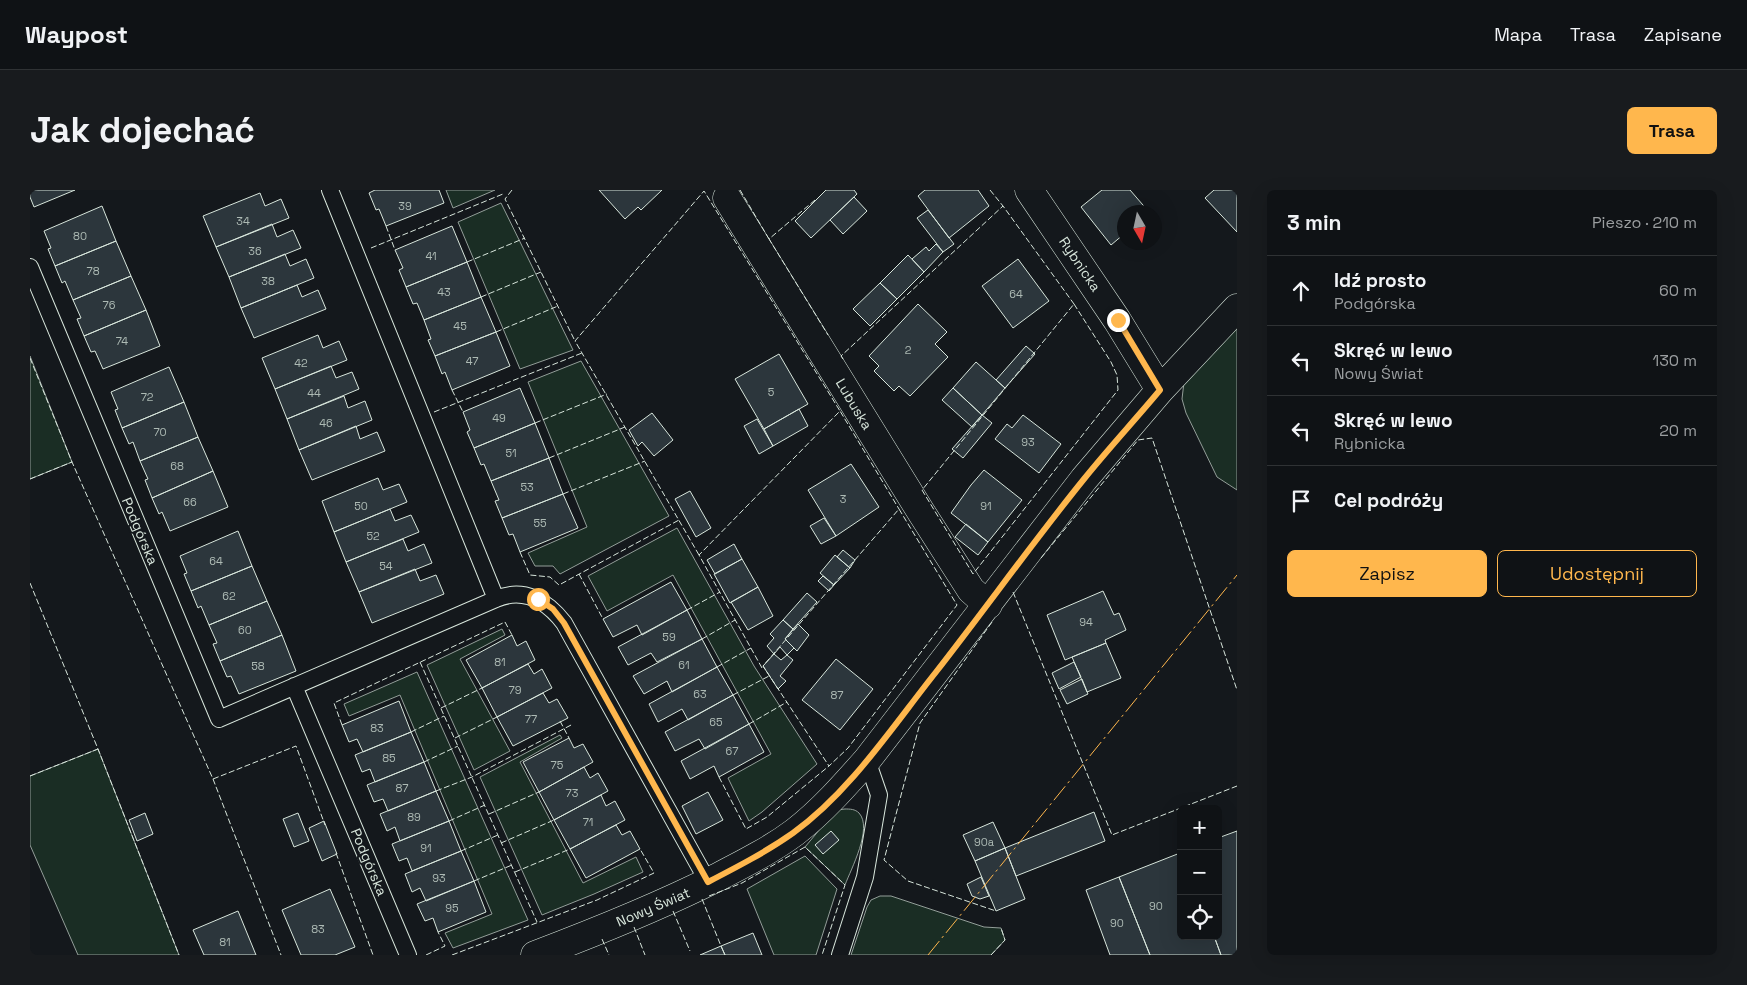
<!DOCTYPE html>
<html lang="pl">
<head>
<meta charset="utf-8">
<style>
  :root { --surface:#0f1215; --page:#181b1e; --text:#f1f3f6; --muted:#9b9ea0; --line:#2f3234; --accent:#ffb74d }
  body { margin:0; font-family:"Space Grotesk",sans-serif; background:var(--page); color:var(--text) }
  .controls { position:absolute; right:15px; bottom:15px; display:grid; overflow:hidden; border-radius:8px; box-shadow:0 5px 20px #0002 }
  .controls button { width:45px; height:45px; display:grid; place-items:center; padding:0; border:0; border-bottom:1px solid var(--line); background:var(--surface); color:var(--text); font:25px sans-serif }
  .compass { position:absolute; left:1087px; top:15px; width:45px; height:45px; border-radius:50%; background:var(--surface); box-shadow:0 5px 20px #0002; rotate:171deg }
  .stop { position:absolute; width:15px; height:15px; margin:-11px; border:4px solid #ffb74d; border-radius:50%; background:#fff }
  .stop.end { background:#ffb74d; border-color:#fff; box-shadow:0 1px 5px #0008 }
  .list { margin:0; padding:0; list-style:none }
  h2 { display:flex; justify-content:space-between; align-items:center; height:65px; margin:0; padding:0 20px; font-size:21px }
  h2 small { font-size:16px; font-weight:400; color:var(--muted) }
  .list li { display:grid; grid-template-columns:32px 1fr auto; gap:15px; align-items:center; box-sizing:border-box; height:70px; padding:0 20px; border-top:1px solid var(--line) }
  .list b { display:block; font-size:19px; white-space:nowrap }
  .list p { margin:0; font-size:16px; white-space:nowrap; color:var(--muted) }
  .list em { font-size:16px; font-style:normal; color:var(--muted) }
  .actions { display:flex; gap:10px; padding:15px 20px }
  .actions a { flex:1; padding:11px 0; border:1px solid var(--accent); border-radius:8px; text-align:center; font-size:18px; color:var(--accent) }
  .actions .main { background:var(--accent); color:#111 }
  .icon { flex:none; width:28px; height:28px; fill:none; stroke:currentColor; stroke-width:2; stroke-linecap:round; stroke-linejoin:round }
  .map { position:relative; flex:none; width:1207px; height:765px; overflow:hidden; border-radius:8px }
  header { display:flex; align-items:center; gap:30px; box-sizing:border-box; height:70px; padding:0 25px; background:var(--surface); border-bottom:1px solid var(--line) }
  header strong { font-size:24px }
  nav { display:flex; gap:28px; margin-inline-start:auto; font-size:18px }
  .intro { display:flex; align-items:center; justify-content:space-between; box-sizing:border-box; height:120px; padding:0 30px }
  h1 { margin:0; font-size:35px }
  .button { padding:12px 22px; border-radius:8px; background:var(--accent); color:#111; font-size:18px; font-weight:700 }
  main { display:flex; gap:30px; padding:0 30px }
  aside { flex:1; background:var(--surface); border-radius:8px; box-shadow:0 5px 20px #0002 }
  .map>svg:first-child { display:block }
  .green { fill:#1a2d24; stroke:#939e99 }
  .building { fill:#2c363c; stroke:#d8e6dc }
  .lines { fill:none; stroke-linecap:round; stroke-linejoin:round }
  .lane-casing { stroke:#d8e6dc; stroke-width:18 }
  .street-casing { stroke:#d8e6dc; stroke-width:29 }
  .lane { stroke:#14181c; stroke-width:16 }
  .street { stroke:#14181c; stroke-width:28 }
  .fence { stroke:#d8e6dc; stroke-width:1; stroke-dasharray:6 2.5; stroke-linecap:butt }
  .power { stroke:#ffb74d; stroke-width:1; stroke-dasharray:18 4 2.5 4; stroke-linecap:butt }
  .route { stroke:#ffb74d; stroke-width:6 }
  .labels { text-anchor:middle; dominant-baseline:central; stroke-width:4; stroke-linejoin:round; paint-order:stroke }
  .number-label { font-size:11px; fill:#adbab4 }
  .street-label { font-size:14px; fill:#d8e6dc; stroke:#14181c }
</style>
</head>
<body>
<header>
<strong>Waypost</strong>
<nav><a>Mapa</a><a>Trasa</a><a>Zapisane</a></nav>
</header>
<div class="intro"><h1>Jak dojechać</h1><a class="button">Trasa</a></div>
<main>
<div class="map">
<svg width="1207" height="765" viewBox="0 0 1207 765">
  <rect width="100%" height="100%" fill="#14181c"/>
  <path class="green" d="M416,0H465L423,18Z
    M471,13L543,160L490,179L428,32Z
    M1207,134V300L1187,287L1156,223L1152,209L1154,192Z
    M0,166L42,272L0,289Z
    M551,171L639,326L530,384L523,376H505L498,363L557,337L498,192Z
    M647,338L724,476L787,574L732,622L719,631L698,588L741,564L643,385L577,421L558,386Z
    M472,439L475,445L430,469L480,561L444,580L397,475Z
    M387,482L498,730L423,758L415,743L462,724L370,505L319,526L314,514Z
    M530,545L532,548L490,572L553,693L606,667L613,682L564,704L512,725L450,587Z
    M68,559L149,765H48L0,655V586Z
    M815,619C820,619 825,619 829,623C843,638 821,679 815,695L775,657L806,620Z
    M775,666L807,699L786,765H744L717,699Z
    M850,706H861L954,737L971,738L975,750L961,765H821L837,717L841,710Z"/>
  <path class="building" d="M0,0H45L4,17L0,7Z
    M345,0H409L414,13L356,36L349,19L346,20L339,3Z
    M569,0H632L611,20L608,17L595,29Z
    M796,0H824L827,4L781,48L765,31Z
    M895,0H948L959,16L919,48L888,6Z
    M1072,0H1100L1119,22H1094V44L1081,55L1051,17Z
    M1184,0H1207V42L1175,8Z
    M230,3L235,16L251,9L259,28L186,57L173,26Z
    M824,7L837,21L813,44L800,30Z
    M72,16L86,51L25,76L18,59L21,58L14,41Z
    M898,20L924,54L913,62L887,28Z
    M242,34L247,47L263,40L271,58L199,87L186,57Z
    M422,36L437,72L376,97L369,80L373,78L365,60Z
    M86,51L101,86L43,110L35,91L32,93L25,76Z
    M906,54L913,62L894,82L882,69L896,57L899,61Z
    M255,64L260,76L276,69L284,88L211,118L199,87Z
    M878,65L894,82L867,109L850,93Z
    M988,69L1019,111L983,138L952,96Z
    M437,72L451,107L394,130L387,113L383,114L376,97Z
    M101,86L116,120L54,146L47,129L51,128L43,110Z
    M850,93L867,109L840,136L823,119Z
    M267,95L272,107L288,100L296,119L224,148L211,118Z
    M451,107L466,142L405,166L398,150L401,149L394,130Z
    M888,114L917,142L905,154L918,167L880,206L869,196L864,201L844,181L849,176L839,166Z
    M116,120L130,156L73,179L65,161L61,162L54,146Z
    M466,142L480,176L422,200L415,182L412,184L405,166Z
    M288,145L293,158L309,151L317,170L245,199L232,168Z
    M996,156L1005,164L975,198L966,190Z
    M749,164L778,214L734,239L705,189Z
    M946,172L975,198L952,225L923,198Z
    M301,176L306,188L322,182L329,199L257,229L245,199Z
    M139,177L154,212L92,238L85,220L88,219L81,202Z
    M490,198L505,233L444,258L437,242L440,240L433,222Z
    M923,198L952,225L942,237L912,210Z
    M314,206L318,218L335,211L342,230L269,260L257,229Z
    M154,212L168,247L110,271L103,252L99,254L92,238Z
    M769,219L778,236L743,256L734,239Z
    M622,223L643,250L624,266L612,252L608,256L599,240Z
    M952,225L962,233L933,268L922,259Z
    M993,225L1031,254L1009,283L965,249L977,234L982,238Z
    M727,229L743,256L729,264L714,236Z
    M505,233L519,268L461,291L454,274L451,275L444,258Z
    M326,236L330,249L347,242L355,261L282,290L269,260Z
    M168,247L183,281L122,308L115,290L118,289L110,271Z
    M519,268L533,304L472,328L465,311L469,310L461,291Z
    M821,274L849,317L806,346L778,300Z
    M954,280L992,310L958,352L921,323L941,295Z
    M183,281L198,317L140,341L132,322L129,324L122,308Z
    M348,288L353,300L369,294L377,312L304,342L292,311Z
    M660,301L681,338L666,347L645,309Z
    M533,304L548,338L490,362L483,344L479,345L472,328Z
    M360,319L365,331L381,325L389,342L316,372L304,342Z
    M794,328L806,346L791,354L780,336Z
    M936,334L958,352L948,365L925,347Z
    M208,341L222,376L161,401L154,384L157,383L150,366Z
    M373,349L378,361L394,354L402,373L329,402L316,372Z
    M704,354L712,369L685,384L677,370Z
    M813,360L825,370L820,378L807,367Z
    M805,365L820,378L804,395L790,383Z
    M712,369L728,397L700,413L684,384Z
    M222,376L237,411L179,435L171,416L168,418L161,401Z
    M385,379L390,391L406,385L414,404L342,433L329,402Z
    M793,386L804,395L799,401L788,391Z
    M641,392L657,420L612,445L607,435L583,447L573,429Z
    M728,397L743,426L718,440L701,412Z
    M1073,401L1084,425L1089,423L1096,440L1075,450L1076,453L1035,470L1017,425Z
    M777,403L787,412L763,439L753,430Z
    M237,411L252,445L190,471L183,454L187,453L179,435Z
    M657,420L672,449L627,472L621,463L598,475L588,457Z
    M753,430L763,439L755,449L764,458L757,465L750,457L744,464L737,456L744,448L740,444Z
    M768,434L779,445L767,461L755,449Z
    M252,445L266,481L209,504L201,486L197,487L190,471Z
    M482,445L487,456L496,451L505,470L452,498L436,470Z
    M672,449L687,477L642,502L637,491L614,504L603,486Z
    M1076,453L1091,488L1057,502L1042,467Z
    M744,464L751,470L757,465L763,470L750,486L756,491L748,499L733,476Z
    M806,469L843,499L810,540L772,510Z
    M1044,472L1051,487L1029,499L1022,483Z
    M498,474L504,484L512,479L522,498L467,527L452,498Z
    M687,477L703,505L658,530L652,519L628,532L619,514Z
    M1052,489L1058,504L1037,514L1030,500Z
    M513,503L519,513L527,509L538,528L483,556L467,527Z
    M703,505L719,534L675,559L669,549L645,561L635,542Z
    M369,511L381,542L333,562L327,549L319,552L312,535Z
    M719,534L734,562L689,587L684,576L660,589L651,571Z
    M381,542L394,572L345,592L340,579L332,582L325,565Z
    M539,548L544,558L553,554L563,572L509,602L493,572Z
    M394,572L406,601L358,621L353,609L344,612L337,595Z
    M554,577L560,588L568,583L578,601L524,630L509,602Z
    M406,601L419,631L370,651L365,637L357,641L350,624Z
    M678,602L693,630L666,644L652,616Z
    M571,605L576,616L585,611L595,630L540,659L524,630Z
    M1064,622L1075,651L986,686L975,658Z
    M115,623L123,644L107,651L99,630Z
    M268,623L279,651L264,657L253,629Z
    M294,631L307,664L292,671L279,638Z
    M419,631L431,661L382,681L377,668L369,671L362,654Z
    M963,632L975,658L945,671L933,645Z
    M586,635L592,645L600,641L610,659L556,688L540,659Z
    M801,641L809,650L793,664L785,655Z
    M1207,641V765H1191L1184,746H1188V648Z
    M975,658L995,709L966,721L945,671Z
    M431,661L444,691L396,711L390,698L382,702L375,684Z
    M1150,663L1151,746H1184L1191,765H1120L1089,687Z
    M951,687L959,706L950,709L942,706L937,694Z
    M1089,687L1120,765H1080L1056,700Z
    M444,691L456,722L408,742L403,728L395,731L387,714Z
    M300,699L325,757L305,765H271L252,720Z
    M208,721L226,765H174L163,740Z
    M723,743L732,765H695L691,756Z
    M691,756L695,765H670Z"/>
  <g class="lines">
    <g class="lane-casing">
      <path id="lane" d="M300,0L466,409C494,397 517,411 534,433L678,692
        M0,77L189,529L466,409
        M264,496L378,765
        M810,765L835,687L849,605L837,570"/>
    </g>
    <g class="street-casing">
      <path id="street" d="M999,0L1087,130L1130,200
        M697,8L891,322L941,400L958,415
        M505,765C566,742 628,717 686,688C713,674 741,660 765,642C792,621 815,595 837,570L1054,289L1130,200L1207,118"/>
    </g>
    <use href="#lane" class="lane"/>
    <use href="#street" class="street"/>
    <path class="fence" d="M482,0L475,9L545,151
      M710,0L739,49
      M960,0L973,16
      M785,10L739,49L798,145
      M356,36L365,60
      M341,58L473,4
      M437,72L495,48
      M451,107L511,82
      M1044,114L1081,172L1087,185L1088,200L943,384L892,300Z
      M466,142L528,116
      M0,168L42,272L183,589L251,765
      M813,169L811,166L973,16L1044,114
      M422,200L433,222
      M404,222L552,163
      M505,233L577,204
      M519,268L595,237
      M0,289L42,272
      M533,304L615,271
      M869,319L927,415L818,558L799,576L733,476Z
      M490,362L500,385L520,387L529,395L649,330
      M669,365L545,151L674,1L810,221
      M1011,368L1108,250L1122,248L1207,500
      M549,384L573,429
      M0,393L68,559L149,765
      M983,402L1082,645L1207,596
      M657,420L690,402
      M962,432L890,533L854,670L878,691L966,721
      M672,449L705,430
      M390,472L507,732
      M687,477L721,458
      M732,478L669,365L810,221L869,319
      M703,505L739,486
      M411,518L452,498
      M530,531L539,548
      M719,534L757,512
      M312,535L304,513L475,432L482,445
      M381,542L414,526
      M425,548L467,527
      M394,572L428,556
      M0,586L68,559
      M689,587L716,639L737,627L799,576
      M183,589L266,556L295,635
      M406,601L442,587L543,534
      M459,624L509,602
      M419,631L455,615
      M471,653L524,630
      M431,661L468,645
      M306,663L343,765
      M485,682L540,659
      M444,691L482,675
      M679,706L712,693L775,657L815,695L792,765
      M672,709L691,756
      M643,721L660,761
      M604,737L615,765
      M572,749L579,765
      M396,765L415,756L408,742
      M422,765L567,710L624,683L610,659
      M961,765L975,750L971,738"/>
    <path class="power" d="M898,765L1207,385"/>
  </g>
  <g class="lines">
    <path class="route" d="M508,409L523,419L534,433L678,692C707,677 736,662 763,643C820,602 863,536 906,482C956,418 1003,352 1054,289C1078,259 1105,230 1130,200L1088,130"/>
  </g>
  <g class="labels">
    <g class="number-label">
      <text x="375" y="16">39</text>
      <text x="213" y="31">34</text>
      <text x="50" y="46">80</text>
      <text x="225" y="61">36</text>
      <text x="401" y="66">41</text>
      <text x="63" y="81">78</text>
      <text x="238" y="91">38</text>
      <text x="414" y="102">43</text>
      <text x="986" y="104">64</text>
      <text x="79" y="115">76</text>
      <text x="430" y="136">45</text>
      <text x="92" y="151">74</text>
      <text x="878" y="160">2</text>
      <text x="442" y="171">47</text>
      <text x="271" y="173">42</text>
      <text x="741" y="202">5</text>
      <text x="284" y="203">44</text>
      <text x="117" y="207">72</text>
      <text x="469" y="228">49</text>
      <text x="296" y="233">46</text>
      <text x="130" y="242">70</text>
      <text x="998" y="252">93</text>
      <text x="481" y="263">51</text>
      <text x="147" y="276">68</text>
      <text x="497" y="297">53</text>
      <text x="813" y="309">3</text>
      <text x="160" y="312">66</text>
      <text x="331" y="316">50</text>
      <text x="956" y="316">91</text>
      <text x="510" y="333">55</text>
      <text x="343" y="346">52</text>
      <text x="186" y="371">64</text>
      <text x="356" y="376">54</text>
      <text x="199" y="406">62</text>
      <text x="1056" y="432">94</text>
      <text x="215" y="440">60</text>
      <text x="639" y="447">59</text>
      <text x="470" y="472">81</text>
      <text x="654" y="475">61</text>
      <text x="228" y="476">58</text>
      <text x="485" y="500">79</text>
      <text x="670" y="504">63</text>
      <text x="807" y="505">87</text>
      <text x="501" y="529">77</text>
      <text x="686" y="532">65</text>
      <text x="347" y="538">83</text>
      <text x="702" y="561">67</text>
      <text x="359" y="568">85</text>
      <text x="527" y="575">75</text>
      <text x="372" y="598">87</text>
      <text x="542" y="603">73</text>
      <text x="384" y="627">89</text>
      <text x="558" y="632">71</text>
      <text x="954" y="652">90a</text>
      <text x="396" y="658">91</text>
      <text x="409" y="688">93</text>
      <text x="1126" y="716">90</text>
      <text x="422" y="718">95</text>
      <text x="1087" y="733">90</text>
      <text x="288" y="739">83</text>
      <text x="195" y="752">81</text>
    </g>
    <g class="street-label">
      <text transform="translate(1050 74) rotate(56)">Rybnicka</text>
      <text transform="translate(824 214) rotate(59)">Lubuska</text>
      <text transform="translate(110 341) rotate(67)">Podgórska</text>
      <text transform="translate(339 672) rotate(67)">Podgórska</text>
      <text transform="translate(623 717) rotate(-23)">Nowy Świat</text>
    </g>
  </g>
</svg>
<div class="controls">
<button>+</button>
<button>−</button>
<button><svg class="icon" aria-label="locate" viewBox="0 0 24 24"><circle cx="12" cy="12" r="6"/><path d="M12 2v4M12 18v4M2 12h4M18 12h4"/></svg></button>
</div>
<svg class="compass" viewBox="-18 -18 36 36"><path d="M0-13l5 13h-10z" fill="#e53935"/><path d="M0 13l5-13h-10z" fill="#9b9ea0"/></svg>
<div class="stop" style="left:508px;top:409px"></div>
<div class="stop end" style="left:1088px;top:130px"></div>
</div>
<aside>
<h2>3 min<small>Pieszo · 210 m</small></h2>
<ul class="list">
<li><svg class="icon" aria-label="ahead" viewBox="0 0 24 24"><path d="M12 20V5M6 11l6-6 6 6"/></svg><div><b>Idź prosto</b><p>Podgórska</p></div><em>60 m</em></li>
<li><svg class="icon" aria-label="left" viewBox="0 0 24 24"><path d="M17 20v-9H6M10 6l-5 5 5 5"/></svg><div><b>Skręć w lewo</b><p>Nowy Świat</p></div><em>130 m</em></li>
<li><svg class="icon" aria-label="left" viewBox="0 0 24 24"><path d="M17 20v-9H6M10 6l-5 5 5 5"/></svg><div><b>Skręć w lewo</b><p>Rybnicka</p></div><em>20 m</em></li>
<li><svg class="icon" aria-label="arrive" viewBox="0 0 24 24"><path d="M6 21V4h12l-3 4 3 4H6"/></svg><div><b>Cel podróży</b></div></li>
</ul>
<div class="actions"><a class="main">Zapisz</a><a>Udostępnij</a></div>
</aside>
</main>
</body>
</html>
